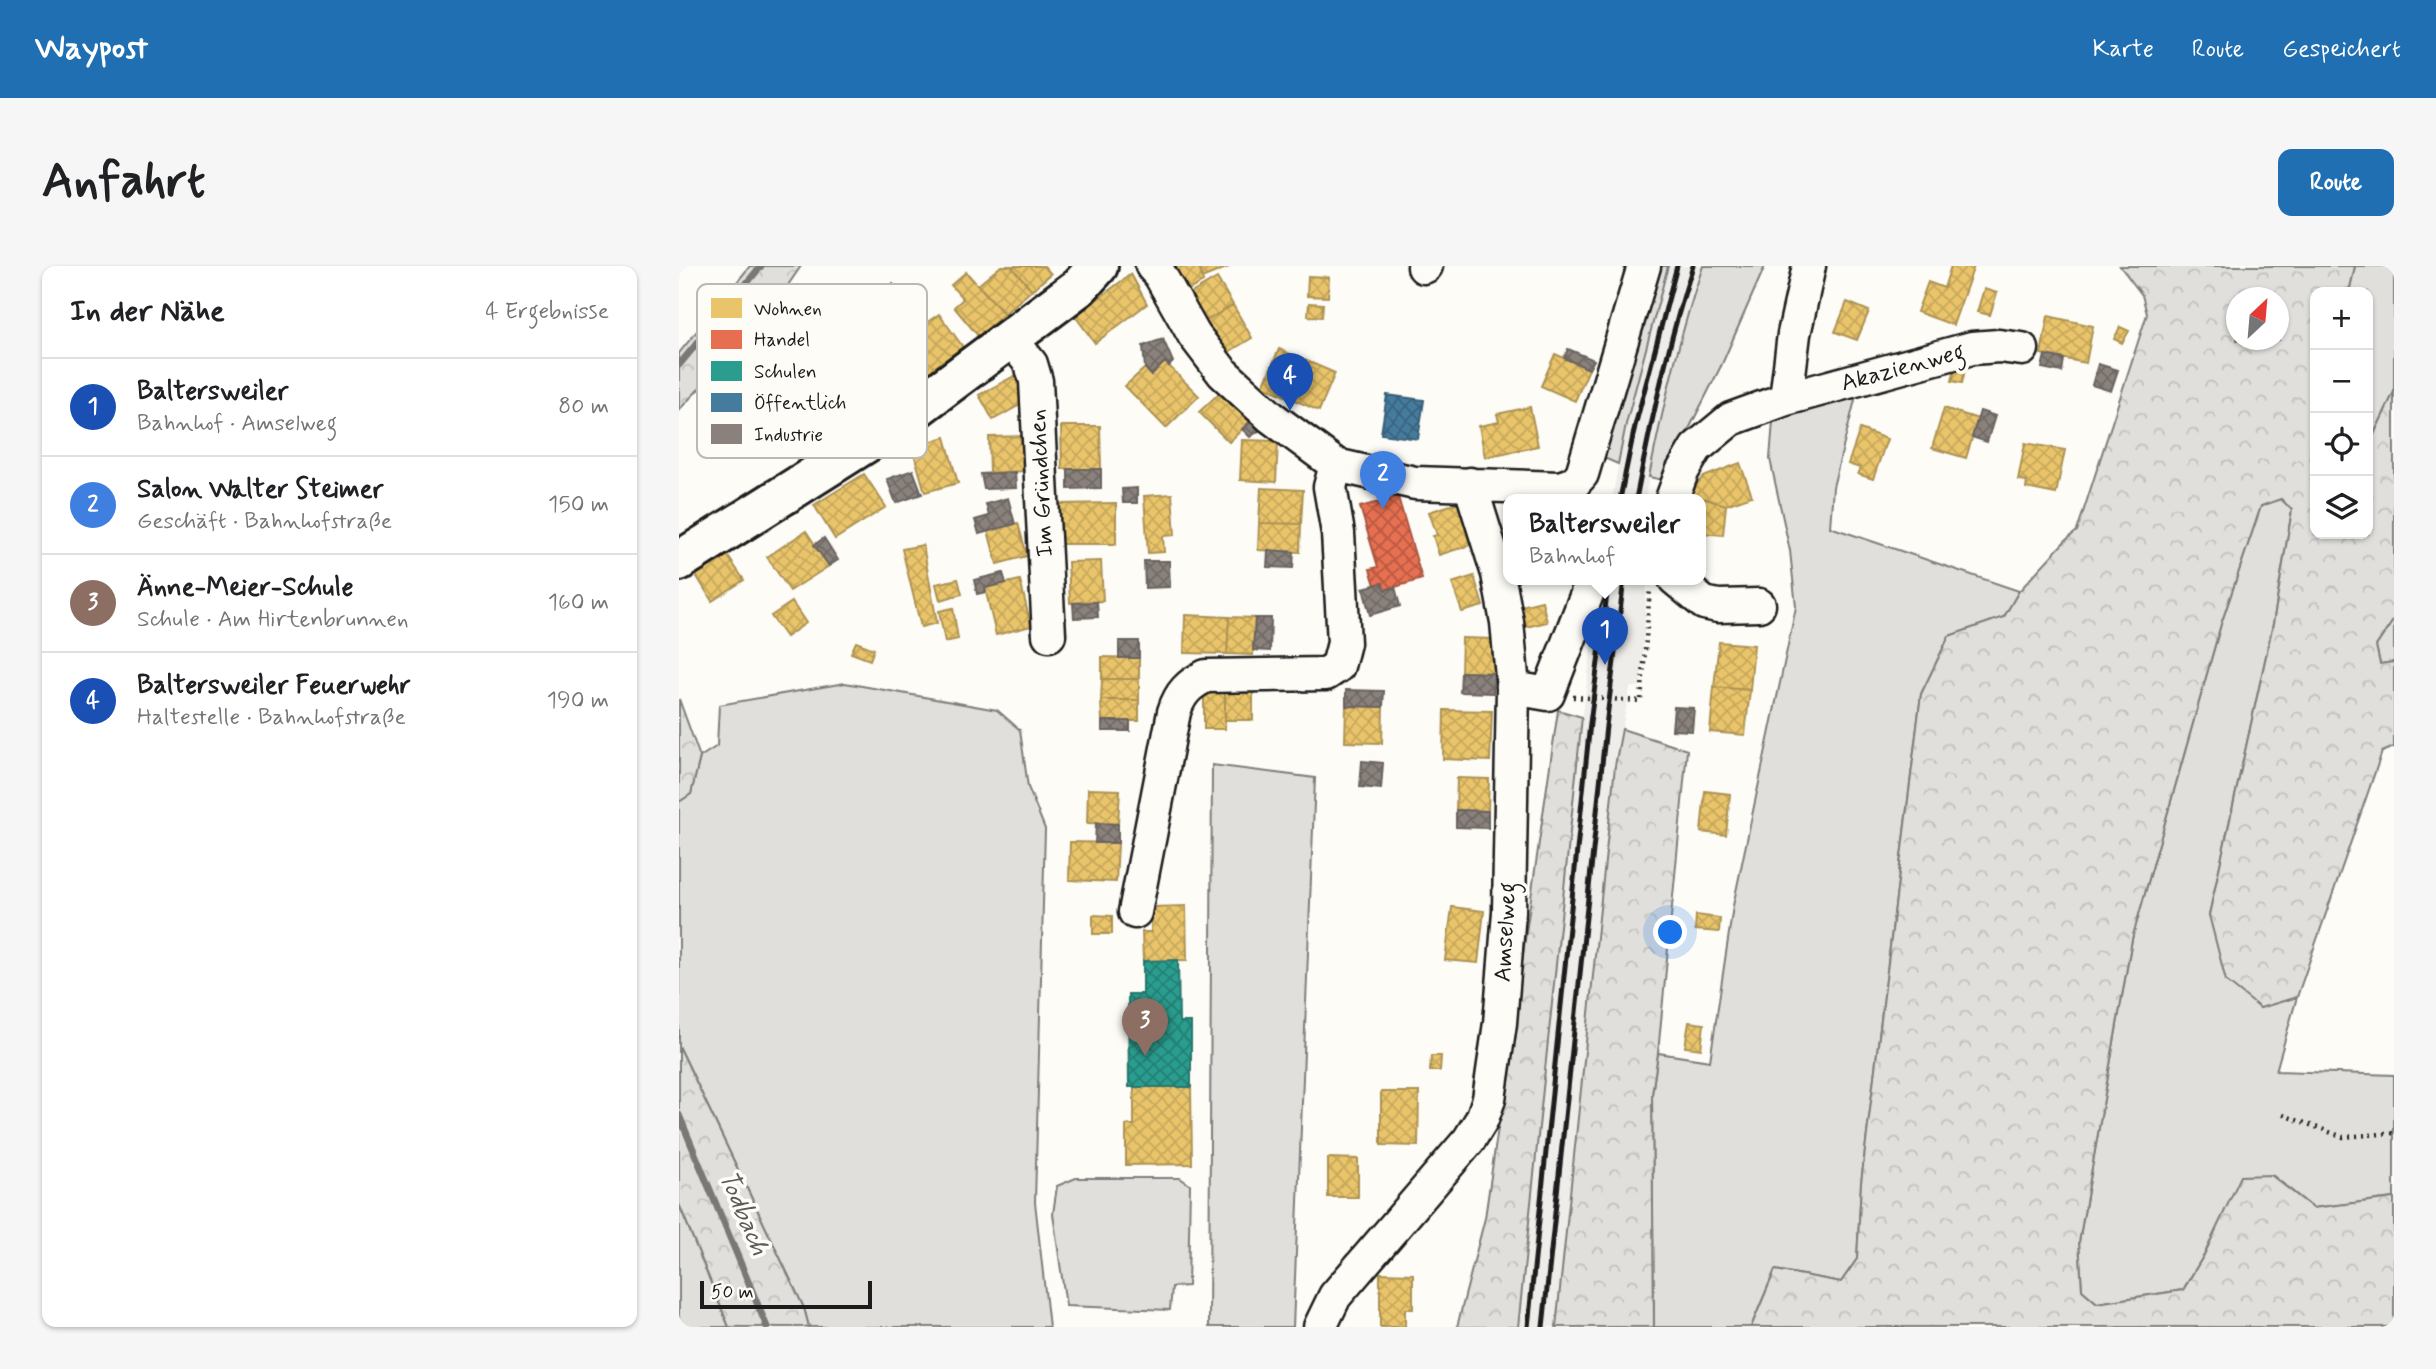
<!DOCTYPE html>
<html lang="de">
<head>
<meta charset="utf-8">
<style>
  :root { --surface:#fff; --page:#f6f6f6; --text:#202124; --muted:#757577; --line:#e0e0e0; --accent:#1f6fb2 }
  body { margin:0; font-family:Mynerve,sans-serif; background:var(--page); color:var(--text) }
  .controls { position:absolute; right:21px; top:21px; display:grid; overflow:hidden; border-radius:14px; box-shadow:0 2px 5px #0004 }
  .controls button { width:63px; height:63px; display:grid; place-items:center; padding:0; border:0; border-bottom:2px solid var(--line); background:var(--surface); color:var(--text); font:35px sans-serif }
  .compass { position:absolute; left:1547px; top:21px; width:63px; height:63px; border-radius:50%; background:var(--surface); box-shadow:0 2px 5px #0004; rotate:26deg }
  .scale { position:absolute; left:21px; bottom:18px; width:172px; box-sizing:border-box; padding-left:7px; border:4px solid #1c1c1c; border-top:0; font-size:19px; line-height:24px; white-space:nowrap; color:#1c1c1c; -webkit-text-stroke:5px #fdfcf7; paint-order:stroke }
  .you { position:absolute; left:992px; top:667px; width:24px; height:24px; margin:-18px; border:5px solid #fff; border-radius:50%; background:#1a73e8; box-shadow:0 0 0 10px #1a73e833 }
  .badge { display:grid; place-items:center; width:46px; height:46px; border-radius:50%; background:var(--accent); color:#fff; font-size:23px; font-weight:700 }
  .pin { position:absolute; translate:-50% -58px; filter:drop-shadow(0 2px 4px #0008) }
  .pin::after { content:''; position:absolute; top:37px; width:24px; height:21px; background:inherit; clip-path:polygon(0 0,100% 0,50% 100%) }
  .popup { position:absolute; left:824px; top:228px; width:203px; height:91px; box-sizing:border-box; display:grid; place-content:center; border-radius:14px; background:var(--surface); filter:drop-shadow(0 2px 5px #0005); font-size:23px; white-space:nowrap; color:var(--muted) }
  .popup b { font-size:26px; color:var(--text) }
  .popup::after { content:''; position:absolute; left:50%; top:100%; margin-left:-14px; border:14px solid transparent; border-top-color:var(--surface) }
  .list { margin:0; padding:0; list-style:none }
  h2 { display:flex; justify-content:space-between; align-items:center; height:91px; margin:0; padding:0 28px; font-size:30px }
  h2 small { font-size:23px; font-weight:400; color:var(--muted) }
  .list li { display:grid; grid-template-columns:46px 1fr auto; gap:21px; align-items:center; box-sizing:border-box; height:98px; padding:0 28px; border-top:2px solid var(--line) }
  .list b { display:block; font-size:26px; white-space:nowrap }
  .list p { margin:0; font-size:23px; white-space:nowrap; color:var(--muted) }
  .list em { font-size:23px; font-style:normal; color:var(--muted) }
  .icon { flex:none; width:38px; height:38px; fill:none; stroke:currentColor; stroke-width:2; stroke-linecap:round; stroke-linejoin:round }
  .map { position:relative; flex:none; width:1715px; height:1061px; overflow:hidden; border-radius:14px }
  header { display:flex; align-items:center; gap:42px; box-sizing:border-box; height:98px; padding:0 35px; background:var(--accent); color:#fff }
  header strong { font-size:33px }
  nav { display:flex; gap:38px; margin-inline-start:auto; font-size:24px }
  .intro { display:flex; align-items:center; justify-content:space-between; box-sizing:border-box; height:168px; padding:0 42px }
  h1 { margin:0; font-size:49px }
  .button { padding:18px 32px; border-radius:14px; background:var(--accent); color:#fff; font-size:24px; font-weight:700 }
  main { display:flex; gap:42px; padding:0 42px }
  aside { flex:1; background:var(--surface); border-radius:14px; box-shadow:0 2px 5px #0004 }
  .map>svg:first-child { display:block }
  .built { fill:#eeede9 }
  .green { fill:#e0dfdb; stroke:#7e7e7c; stroke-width:2 }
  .forest { fill:url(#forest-crowns); stroke:#7e7e7c; stroke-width:2; fill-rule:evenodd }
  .homes { fill:url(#homes-cross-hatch); stroke:#ac9253; stroke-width:2 }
  .shops { fill:url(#shops-cross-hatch); stroke:#aa5641; stroke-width:2 }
  .schools { fill:url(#schools-cross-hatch); stroke:#26766c; stroke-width:2 }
  .public { fill:url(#public-cross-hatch); stroke:#395e76; stroke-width:2 }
  .industry { fill:url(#industry-cross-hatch); stroke:#69635f; stroke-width:2 }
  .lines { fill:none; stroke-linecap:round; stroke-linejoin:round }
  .stream { stroke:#797876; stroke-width:7 }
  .minor-casing { stroke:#1c1c1c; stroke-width:37 }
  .major-casing { stroke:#1c1c1c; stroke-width:44 }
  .path { stroke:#1c1c1c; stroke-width:4.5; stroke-dasharray:2 5; stroke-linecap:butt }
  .minor { stroke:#fdfcf7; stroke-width:32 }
  .major { stroke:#fdfcf7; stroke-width:38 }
  .rail { stroke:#1c1c1c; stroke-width:5 }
  .labels { text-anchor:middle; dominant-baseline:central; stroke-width:7; stroke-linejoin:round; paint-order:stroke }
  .street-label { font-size:24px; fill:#1c1c1c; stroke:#fdfcf7 }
  .water-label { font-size:26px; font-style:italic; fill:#5a5a58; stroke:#fdfcf7 }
  .key { fill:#fdfcf7; stroke:#bab9b5; stroke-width:2 }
  .key-label { font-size:19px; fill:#1c1c1c }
</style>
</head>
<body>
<header>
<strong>Waypost</strong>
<nav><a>Karte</a><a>Route</a><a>Gespeichert</a></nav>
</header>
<div class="intro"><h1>Anfahrt</h1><a class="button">Route</a></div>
<main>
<aside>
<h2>In der Nähe<small>4 Ergebnisse</small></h2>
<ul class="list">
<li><span class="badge" style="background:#1a4fb4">1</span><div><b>Baltersweiler</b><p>Bahnhof · Amselweg</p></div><em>80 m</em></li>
<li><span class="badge" style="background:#3f7fe0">2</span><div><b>Salon Walter Steimer</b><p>Geschäft · Bahnhofstraße</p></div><em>150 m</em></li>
<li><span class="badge" style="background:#8d6e63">3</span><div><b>Änne-Meier-Schule</b><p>Schule · Am Hirtenbrunnen</p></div><em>160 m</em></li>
<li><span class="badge" style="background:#1a4fb4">4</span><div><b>Baltersweiler Feuerwehr</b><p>Haltestelle · Bahnhofstraße</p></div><em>190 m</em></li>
</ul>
</aside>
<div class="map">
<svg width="1715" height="1061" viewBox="0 0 1715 1061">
  <defs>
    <pattern id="forest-crowns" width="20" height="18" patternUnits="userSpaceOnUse" patternTransform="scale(1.75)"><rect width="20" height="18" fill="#e0dfdb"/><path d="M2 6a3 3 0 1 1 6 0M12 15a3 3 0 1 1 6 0" fill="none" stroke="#c0bfbb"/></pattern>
    <pattern id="homes-cross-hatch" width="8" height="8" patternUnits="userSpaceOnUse" patternTransform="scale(1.75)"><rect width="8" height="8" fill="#e9c46a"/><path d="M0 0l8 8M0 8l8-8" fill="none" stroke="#c7a85b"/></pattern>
    <pattern id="shops-cross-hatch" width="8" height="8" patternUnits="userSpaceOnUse" patternTransform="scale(1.75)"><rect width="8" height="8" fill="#e76f51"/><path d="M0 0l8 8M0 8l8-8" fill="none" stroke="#ba5a42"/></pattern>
    <pattern id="schools-cross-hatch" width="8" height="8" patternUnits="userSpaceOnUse" patternTransform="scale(1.75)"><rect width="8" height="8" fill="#2a9d8f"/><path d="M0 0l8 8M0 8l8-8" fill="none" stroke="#237f74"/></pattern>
    <pattern id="public-cross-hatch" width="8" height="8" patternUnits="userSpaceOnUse" patternTransform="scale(1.75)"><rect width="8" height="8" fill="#457b9d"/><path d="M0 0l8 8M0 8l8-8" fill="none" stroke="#39647f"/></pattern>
    <pattern id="industry-cross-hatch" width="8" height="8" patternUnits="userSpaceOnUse" patternTransform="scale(1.75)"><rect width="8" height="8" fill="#8a817c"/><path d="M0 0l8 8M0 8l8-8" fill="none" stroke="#706965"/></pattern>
  </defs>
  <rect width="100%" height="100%" fill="#fdfcf7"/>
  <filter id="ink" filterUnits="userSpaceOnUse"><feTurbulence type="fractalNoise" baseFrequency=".0143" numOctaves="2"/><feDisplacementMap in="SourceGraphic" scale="14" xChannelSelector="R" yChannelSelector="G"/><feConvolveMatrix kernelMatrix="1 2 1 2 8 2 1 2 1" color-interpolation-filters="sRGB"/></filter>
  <g filter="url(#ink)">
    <path class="built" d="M989,0H1024L1013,32L979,165L966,233H933L947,158Z
      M921,313L968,315L962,420L951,422L936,500L877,1061H839L898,495Z"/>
    <path class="green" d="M978,0H989L947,158L939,198L925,192L919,177Z
      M1024,0H1086L1043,98L984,214L970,211C984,140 1001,68 1024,0Z
      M1676,0H1715V126L1689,181V26H1670Z
      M1171,130L1176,134L1154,221L1151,261L1340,325L1325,351L1270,370L1242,428L1182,917L1178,993L1162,1016L1096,1004L1072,1061H975L973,828L979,787L1031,795L1054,640L1117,341L1111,285L1091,193L1094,155L1099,150Z
      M1602,233L1613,244L1594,358L1530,649L1581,742L1618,731L1597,805L1715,809V932L1634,942L1593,909L1525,989L1504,1024L1418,1037L1403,1024L1400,976L1453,673L1542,358L1582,240Z
      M1715,353V396L1701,398L1697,380Z
      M166,417L318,444L341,464L349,521L366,563L356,936L370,1061H130L125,1042L0,780V536L12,528L21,491L38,480L40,439Z
      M533,499L636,512L614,1061H530Z
      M397,912H501L511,919L509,1020L493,1021L491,1044L387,1040L374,948L378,920Z
      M0,938L48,1056L50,1061H0Z"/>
    <path class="forest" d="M71,0H122L85,54L0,144V87Z
      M1441,0H1676L1670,26H1636V171L1631,192L1636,199V268H1689V181L1715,126V353L1697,380L1701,398L1715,396V481L1703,486L1618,731L1581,742L1547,715L1530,649L1594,358L1613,244L1602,233L1582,240L1542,358L1453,673L1400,976L1403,1024L1418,1037L1504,1024L1525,989L1562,910L1592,909L1634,942L1715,932V1061H1072L1096,1004L1162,1016L1178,993L1182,917L1242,428L1270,370L1325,351L1340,325L1387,274L1398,265L1468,48L1463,29ZM1558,32H1600V74H1558Z
      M0,433L21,491L12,528L0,536Z
      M879,444L903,451L839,1061H778L806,952Z
      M943,463L1008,484L979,787L973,828L975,1061H877L936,500Z
      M0,780L125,1042L130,1061H50L0,938Z"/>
    <path class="homes" d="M322,0H332L353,24L325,48L299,19Z
      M332,0H365L372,8L353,24Z
      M492,0H520L524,16L506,26Z
      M520,0H552L523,12Z
      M1272,0H1295L1274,59L1238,46L1249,16L1265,22Z
      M287,6L325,48L300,71L275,41L284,33L272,19Z
      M452,8L468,38L416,77L396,50Z
      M629,10L650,11L649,31L628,30Z
      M538,12L554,39L523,57L507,30Z
      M1305,23L1318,27L1311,49L1298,46Z
      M1168,36L1190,45L1178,74L1156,66Z
      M630,37L644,38L643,51L629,50Z
      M554,39L573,72L543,90L523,57Z
      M260,48L284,81L248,107L225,72Z
      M1369,50L1414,60L1407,97L1362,88Z
      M1441,61L1450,65L1443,77L1435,73Z
      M600,83L656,107L640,145L584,120Z
      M876,88L910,103L896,135L862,120Z
      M486,96L520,130L487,162L446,120L466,102L472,109Z
      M1277,98L1287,100L1283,117L1273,115Z
      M337,109L350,134L314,154L300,129Z
      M141,113L147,122L158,115L180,151L157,164L130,119Z
      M130,119L157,164L136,177L115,141L126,134L121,125Z
      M548,120L577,150L550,176L520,146Z
      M851,141L859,180L806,191L800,160L820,156L818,148Z
      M1265,142L1299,153L1287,192L1253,182Z
      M382,160H421L422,203H383Z
      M1181,163L1208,173L1194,213L1179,208L1181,202L1169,198Z
      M345,170L347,205L311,207L310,171Z
      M266,171L279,217L246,226L233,181Z
      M563,174L599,175L597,216L561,214Z
      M1346,177L1386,184L1377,228L1347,222L1348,215L1339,214Z
      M1061,197L1073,230L1047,239L1010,228L1024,211Z
      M185,208L207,241L156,273L135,239Z
      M582,222L624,224L622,258L580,257Z
      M493,228L496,269L484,270L485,286L469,287L465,230Z
      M1010,228L1047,239L1044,269L1022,267V233H1009Z
      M781,236L791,279L760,289L754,270L758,269L750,246Z
      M437,237V278H382L381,238Z
      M339,257L348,290L318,298L309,265Z
      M580,257L622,258L621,286L579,284Z
      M127,265L150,300L111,325L88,291Z
      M244,279L258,357L242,361L223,283Z
      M48,289L65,314L33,335L17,309Z
      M422,295L424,335L391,337L389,296Z
      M795,310L804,340L783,346L773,317Z
      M279,313L283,328L261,334L257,318Z
      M341,314L352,360L317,369L306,322Z
      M863,335L868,356L847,361L842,340Z
      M113,336L127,357L107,371L92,350Z
      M274,342L279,373L266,376L260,345Z
      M506,349L550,351L548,388L505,387Z
      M550,351L576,352L574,389L548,388Z
      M783,372L816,373L815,407L782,406Z
      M177,376L195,383L191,394L172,387Z
      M1040,376L1075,379L1071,424L1035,421Z
      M423,391L460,392V413H423Z
      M423,413H460V434H422Z
      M535,420H546V463H525V427H535Z
      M546,420H574V454H546Z
      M1035,421L1071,424L1066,469L1031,466Z
      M422,434H460V455H423Z
      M667,440L704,441L703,477L666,476Z
      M765,444L813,445L811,495L764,493Z
      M778,512L810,513L809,545L777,544Z
      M409,523L441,524L439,558L408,557Z
      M1026,525L1051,528L1047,569L1022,566Z
      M391,576L439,577L437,616L390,614Z
      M507,640L508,694L464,695L463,666H472V641Z
      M773,641L805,645L799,697L766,694Z
      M414,649L433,650V668H414Z
      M1017,649L1041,652L1040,666L1016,664Z
      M1010,756L1025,758L1022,783L1006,781Z
      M752,790H762L761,805H751Z
      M455,821H512L513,898L447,899V859H455Z
      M702,826H740L739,880L702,879Z
      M649,892L679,893V931H649Z
      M701,1007L734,1008V1043H726V1061H701Z"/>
    <path class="shops" d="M719,231L743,313L706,324L703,317L696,319L691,303L699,301L681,241Z"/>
    <path class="schools" d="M499,694L500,756H512V821H450L449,728H464V695Z"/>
    <path class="public" d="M194,40L210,64L216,60L248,107L205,136L174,88L191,76L175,52Z
      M708,129L745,134L739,173L702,168Z"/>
    <path class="industry" d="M214,18L224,33L206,44L196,29Z
      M484,73L494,96L490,100L486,96L472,109L466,102L464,80Z
      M889,83L915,94L910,103L885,92Z
      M1366,89L1385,93L1383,106L1363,102Z
      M1419,98L1439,104L1432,125L1413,119Z
      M171,107L190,139L177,147L158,115Z
      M110,132L121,151L110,158L98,139Z
      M1301,145L1316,150L1308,176L1293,171Z
      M577,150L587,160L571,171L563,163Z
      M389,203H422V222L389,223Z
      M234,204L243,228L217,237L208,213Z
      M336,206L337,222L305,223L302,208Z
      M458,222V237H444L443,223Z
      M329,232L336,258L300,268L296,254L310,250L307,238Z
      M145,272L159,294L150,300L135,279Z
      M589,284L615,286L614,302L588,301Z
      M465,295H490L491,321L466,322Z
      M324,307L327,317L306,322L307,326L298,328L295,314Z
      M703,317L706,324L716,321L721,340L691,349L684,322Z
      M418,336L419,351L395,352L394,337Z
      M576,352H592L591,385L574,384Z
      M440,375H460V392H440Z
      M782,406L815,407L814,427L781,426Z
      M667,424L705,425L704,441L667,440Z
      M995,441L1015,442L1013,465L993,464Z
      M423,455H451V465H423Z
      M683,495L704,497L702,523L681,521Z
      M777,544L809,545V562L777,561Z
      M417,557L439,558V577H416Z"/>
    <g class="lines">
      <path class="stream" d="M0,99L82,0
        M0,849L88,1061"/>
      <g class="minor-casing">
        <path id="minor" d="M473,0L481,9L515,69L544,107L592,151L657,199L736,217L881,222L895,217L903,208L965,0
          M745,1L747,0
          M332,73L352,98L357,115L370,369
          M1107,133L1115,68L1130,0
          M993,233L1003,206L1017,182L1052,153L1107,133L1293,82L1320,80L1343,83
          M996,313L1025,337L1039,340L1080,339
          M834,422L869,428L908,328L910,313
          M456,646L495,446C501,427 510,418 527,410L647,408L659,400L665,377L659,267L651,221L657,199
          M641,1061L656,1030L790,874L803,853L810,833L821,757L830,646L834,422L828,356L819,308L791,218"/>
      </g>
      <g class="major-casing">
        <path id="major" d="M0,295L211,162L400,21L419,0"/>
      </g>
      <path class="path" d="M894,431L962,435L971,323
        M1604,849L1664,871L1715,867"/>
      <use href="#minor" class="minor"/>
      <use href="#major" class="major"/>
      <path class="rail" d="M941,233L956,160L998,0
        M957,233C972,155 989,76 1014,0
        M849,1061L911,457L930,313
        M864,1061L927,460L945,313"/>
    </g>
  </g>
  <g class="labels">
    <g class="street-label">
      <text transform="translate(1224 102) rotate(-15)">Akazienweg</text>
      <text transform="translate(363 217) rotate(-93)">Im Gründchen</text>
      <text transform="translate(827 666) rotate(-87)">Amselweg</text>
    </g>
    <g class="water-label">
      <text transform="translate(64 947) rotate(67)">Todbach</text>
    </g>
  </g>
  <rect x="18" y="18" width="230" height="174" rx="10" class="key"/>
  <rect x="32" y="32" width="31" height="20" fill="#e9c46a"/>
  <rect x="32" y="64" width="31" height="19" fill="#e76f51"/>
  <rect x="32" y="95" width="31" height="20" fill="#2a9d8f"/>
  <rect x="32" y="127" width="31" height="19" fill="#457b9d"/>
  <rect x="32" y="158" width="31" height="20" fill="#8a817c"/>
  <g class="key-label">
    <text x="75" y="49">Wohnen</text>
    <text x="75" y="80">Handel</text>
    <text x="75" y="112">Schulen</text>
    <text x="75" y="143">Öffentlich</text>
    <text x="75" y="175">Industrie</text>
  </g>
</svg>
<div class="controls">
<button>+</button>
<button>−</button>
<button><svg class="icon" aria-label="locate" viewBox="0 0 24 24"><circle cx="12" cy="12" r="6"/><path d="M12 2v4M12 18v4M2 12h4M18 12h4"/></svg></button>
<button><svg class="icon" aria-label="layers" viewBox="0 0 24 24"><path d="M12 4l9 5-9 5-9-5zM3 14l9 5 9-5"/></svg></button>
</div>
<svg class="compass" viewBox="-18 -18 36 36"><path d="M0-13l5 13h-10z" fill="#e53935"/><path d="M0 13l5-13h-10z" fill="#757577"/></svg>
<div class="scale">50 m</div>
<div class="you"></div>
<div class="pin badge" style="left:926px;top:399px;background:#1a4fb4">1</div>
<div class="popup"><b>Baltersweiler</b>Bahnhof</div>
<div class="pin badge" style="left:704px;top:243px;background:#3f7fe0">2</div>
<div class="pin badge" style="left:466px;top:790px;background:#8d6e63">3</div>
<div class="pin badge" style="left:611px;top:145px;background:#1a4fb4">4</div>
</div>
</main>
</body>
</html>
